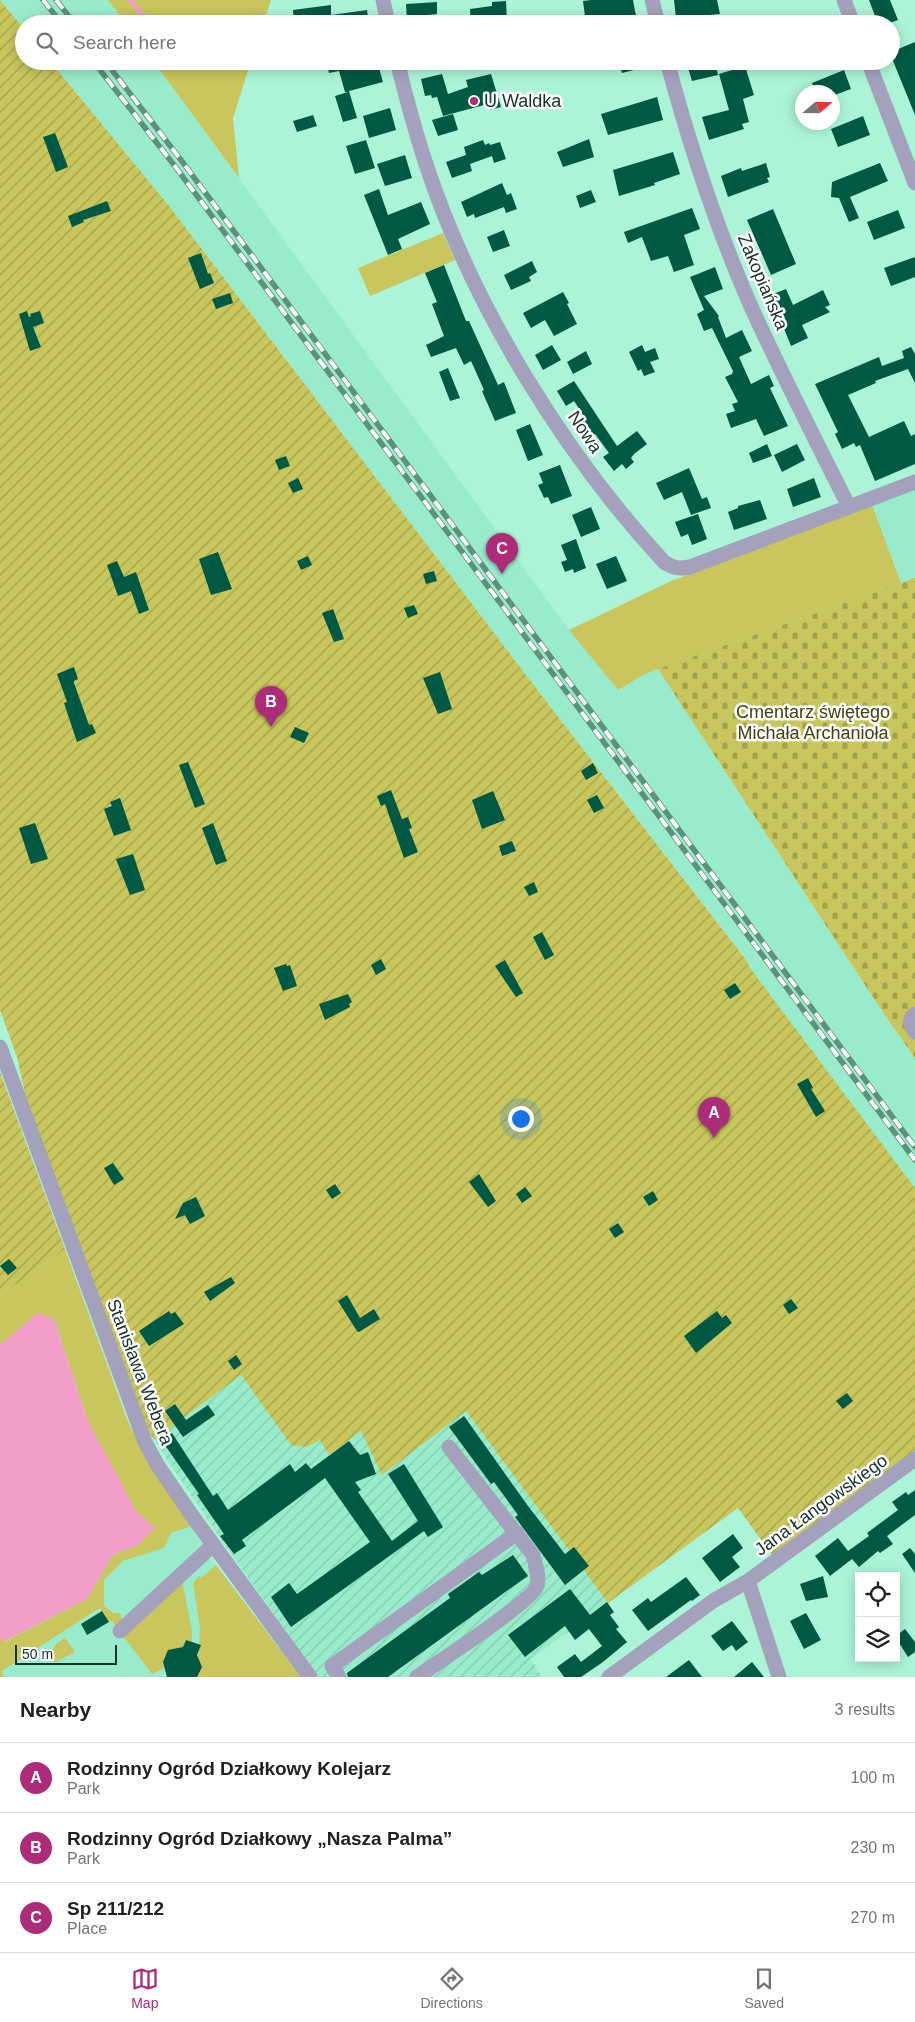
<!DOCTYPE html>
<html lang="en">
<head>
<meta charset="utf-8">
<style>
  :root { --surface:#fff; --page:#f2f2f2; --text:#202124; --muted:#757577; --line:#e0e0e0; --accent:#ad2c7a }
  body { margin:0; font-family:Helvetica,sans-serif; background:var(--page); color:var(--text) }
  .controls { position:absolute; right:15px; bottom:15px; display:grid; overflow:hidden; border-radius:0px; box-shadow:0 2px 12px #0003 }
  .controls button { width:45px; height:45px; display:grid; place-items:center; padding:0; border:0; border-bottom:1px solid var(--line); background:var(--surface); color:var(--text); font:25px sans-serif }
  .compass { position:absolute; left:795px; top:85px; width:45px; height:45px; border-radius:50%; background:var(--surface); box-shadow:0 2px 12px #0003; rotate:70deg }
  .scale { position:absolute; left:15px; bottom:12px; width:102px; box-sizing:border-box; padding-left:5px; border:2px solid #143328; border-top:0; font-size:14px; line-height:18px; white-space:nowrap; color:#143328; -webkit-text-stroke:4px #fff; paint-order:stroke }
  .you { position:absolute; left:520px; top:1118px; width:18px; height:18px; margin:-12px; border:4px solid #fff; border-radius:50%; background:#1a73e8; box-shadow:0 0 0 8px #1a73e833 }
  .badge { display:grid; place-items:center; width:32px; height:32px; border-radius:50%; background:var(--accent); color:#fff; font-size:16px; font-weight:700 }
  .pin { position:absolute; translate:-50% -41px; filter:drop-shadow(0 1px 2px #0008) }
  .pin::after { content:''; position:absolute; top:26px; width:18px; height:15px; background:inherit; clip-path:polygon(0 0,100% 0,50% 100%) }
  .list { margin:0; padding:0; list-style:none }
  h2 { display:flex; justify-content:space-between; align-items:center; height:65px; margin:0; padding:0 20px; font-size:21px }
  h2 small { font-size:16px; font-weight:400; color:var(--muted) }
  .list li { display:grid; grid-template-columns:32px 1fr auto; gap:15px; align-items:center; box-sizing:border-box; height:70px; padding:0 20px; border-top:1px solid var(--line) }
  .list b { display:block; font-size:19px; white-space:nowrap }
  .list p { margin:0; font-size:16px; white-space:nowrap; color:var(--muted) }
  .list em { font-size:16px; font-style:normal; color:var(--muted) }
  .icon { flex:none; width:28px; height:28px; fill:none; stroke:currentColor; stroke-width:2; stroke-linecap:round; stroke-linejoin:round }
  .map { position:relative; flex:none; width:915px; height:1677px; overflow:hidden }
  .search { position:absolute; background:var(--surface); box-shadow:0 2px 12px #0003; left:15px; right:15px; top:15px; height:55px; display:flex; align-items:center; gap:12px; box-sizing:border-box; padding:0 18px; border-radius:28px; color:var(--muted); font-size:19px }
  .sheet { height:275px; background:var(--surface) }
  nav { display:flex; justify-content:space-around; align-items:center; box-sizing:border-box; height:70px; border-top:1px solid var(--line); background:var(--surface); font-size:14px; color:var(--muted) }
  nav a { display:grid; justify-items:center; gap:2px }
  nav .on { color:var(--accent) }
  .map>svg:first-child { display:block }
  .built { fill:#98eccc }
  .industrial { fill:url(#industrial-furrows) }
  .grass { fill:#c8c65c }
  .cemetery { fill:url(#cemetery-stones) }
  .garden { fill:url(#garden-furrows) }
  .water { fill:#f39dc9 }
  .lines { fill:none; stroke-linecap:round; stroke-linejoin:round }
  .stream { stroke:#f39dc9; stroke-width:4.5 }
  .building { fill:#005942 }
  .minor { stroke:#a3a1bb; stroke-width:15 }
  .rail-casing { stroke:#5d917d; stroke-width:5.5 }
  .rail { stroke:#fff; stroke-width:4; stroke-dasharray:11; stroke-linecap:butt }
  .poi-dot { fill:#ad2c7a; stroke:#fff; stroke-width:2 }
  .labels { text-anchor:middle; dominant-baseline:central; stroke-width:5; stroke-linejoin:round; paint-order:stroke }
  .poi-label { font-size:18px; fill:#143328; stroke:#fff; text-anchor:start }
  .street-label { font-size:18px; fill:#143328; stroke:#fff }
  .park-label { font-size:18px; fill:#42410e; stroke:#fff }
</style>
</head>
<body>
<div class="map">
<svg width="915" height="1677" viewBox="0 0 915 1677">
  <defs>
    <pattern id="industrial-furrows" width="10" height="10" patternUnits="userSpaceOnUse" patternTransform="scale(1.25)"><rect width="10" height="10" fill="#98eccc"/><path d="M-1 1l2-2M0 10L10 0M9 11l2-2" fill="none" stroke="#82cbaf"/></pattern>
    <pattern id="cemetery-stones" width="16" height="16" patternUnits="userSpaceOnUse" patternTransform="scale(1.25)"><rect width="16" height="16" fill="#c8c65c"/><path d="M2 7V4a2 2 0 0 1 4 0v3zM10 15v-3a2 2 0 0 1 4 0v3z" fill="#a1a14c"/></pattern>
    <pattern id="garden-furrows" width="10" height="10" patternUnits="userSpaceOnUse" patternTransform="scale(1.25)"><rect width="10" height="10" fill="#c8c65c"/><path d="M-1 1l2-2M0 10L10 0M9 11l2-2" fill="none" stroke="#a1a14c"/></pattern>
  </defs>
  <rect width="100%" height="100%" fill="#abf4d8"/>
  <path class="built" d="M0,0H108L125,24H24V29Z
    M50,61H153L569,630L618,690L647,673L658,669L886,1017L915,1058V1188L750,968L747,960L542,696L169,206Z
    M915,488V578L901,583L872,505Z
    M192,1526L211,1559L302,1677H0V1672L104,1606V1580L123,1561L164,1548L171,1533Z"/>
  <path class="industrial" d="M241,1375L291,1445L320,1439L329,1455L361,1431L466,1411L608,1603L531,1659L542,1677H318L220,1538L154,1440Z"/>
  <path class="grass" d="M108,0H271L263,24H126Z
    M153,61H251L233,118L239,178Z
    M443,233L455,260L370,296L358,268Z
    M872,505L901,583L647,673L618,690L569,630L669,582Z
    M65,1249L127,1419L139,1445L192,1526L171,1533L164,1548L123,1561L104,1580V1606L114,1613H120L123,1622L116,1627L112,1621L109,1622L100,1608L2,1671L4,1677H0V1635L4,1642L87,1599L113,1555L138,1545L154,1528L136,1512L88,1421L54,1319L38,1313L0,1345V1296Z
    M216,1565L301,1677H197L200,1628L193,1583L199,1576L201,1578Z
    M182,1580L192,1631V1642L186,1640L183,1647L168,1651L163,1662L164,1668L152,1674L123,1636Z
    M65,1638L75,1652L54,1663L49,1655L56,1644Z"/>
  <path class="cemetery" d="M915,578V1058L886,1017L658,669Z"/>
  <path class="garden" d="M0,0L24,29V61H50L169,206L542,696L747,961L750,968L915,1188V1451L773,1556L738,1508L608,1603L466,1411L382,1475L361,1431L329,1455L320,1440L307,1447L291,1445L241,1375L154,1440L150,1434L27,1103L17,1057L0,1010Z
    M0,1072L65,1249L0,1296Z"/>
  <path class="water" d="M38,1313L54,1319L88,1421L136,1511L155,1528L138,1545L113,1555L87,1599L3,1642L0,1635V1345Z"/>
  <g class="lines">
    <path class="stream" d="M130,0L151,24"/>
  </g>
  <path class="building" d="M591,0H633L636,16L602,24H586L583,1Z
    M674,0H717L720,14L676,18Z
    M869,0H890L898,20L887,24H878Z
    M506,1L507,23L471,24L470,9L492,6V2Z
    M437,2V14L428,15L429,20L407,21L406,4Z
    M331,5V15L367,10L369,24H294L293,10Z
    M915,42V115L891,56V52Z
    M326,61H361V64L377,61L383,82L349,91L357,118L343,122L335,96L348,92H345L339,71L329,73Z
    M619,61H654V65L622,73Z
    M686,61H715L718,75L692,81Z
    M745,66L754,95L743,99L749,122L742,124L744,129L709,140L702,117L729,110L719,74Z
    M844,70L851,89L832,96V92H816L812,83Z
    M442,74L448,94L468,87L466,80L491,74L501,107L490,110L488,104L443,116L437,97L432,98L431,95L425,96L421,79Z
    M657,97L663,120L608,135L601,114Z
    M390,108L396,130L369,138L363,116Z
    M453,114L458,130L438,136L432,120Z
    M313,115L317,126L297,132L293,121Z
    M863,116L870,135L838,147L831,129Z
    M55,133L68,167L56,172L43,137Z
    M589,139L594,157L563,167L557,152Z
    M366,140L375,168L355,174L346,146Z
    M483,140L485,145L489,143L490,145L500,142L506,159L494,163L492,156L470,164L472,171L452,178L446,162L466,155L464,147Z
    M673,152L680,174L654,183L655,185L619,196L613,170Z
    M405,155L412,178L385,186L377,164Z
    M766,163L770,177L767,178L769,182L728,197L721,176L741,168L742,171Z
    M880,163L888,181L850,197L859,218L849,222L839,198L831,197L832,182Z
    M502,183L507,195L511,193L517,209L506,213L504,207L475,218L474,214L467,217L461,202Z
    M379,189L388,215L421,202L430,224L398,239L402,249L388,255L364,195Z
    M591,190L596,202L580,208L576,196Z
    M107,201L111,211L83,220L84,222L72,227L68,216Z
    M692,208L700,229L684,235L694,265L674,272L668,256L651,261L642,237L628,243L624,232Z
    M773,209L796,264L771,275L747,220Z
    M898,210L905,228L874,240L867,222Z
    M504,230L510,246L493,252L487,237Z
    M201,253L208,274L210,273L214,283L200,289L188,258Z
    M915,257V277L891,286L884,268Z
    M532,261L537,272L529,277L531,281L511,290L504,275Z
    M444,265L466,321H469L498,385L504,382L516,413L495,421L482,391L484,390L471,361L464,365L456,348L431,357L426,345L444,336L432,304L437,302L425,273Z
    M715,267L723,289L704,296L719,316L718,317L726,338L742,330L752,351L739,357L751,384L769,375L774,386L770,388L788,426L764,436L756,419L731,428L726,414L735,411L732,404L738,402L725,377L732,374L733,371L712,328L704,331L697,314L704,310L690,277Z
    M786,289L793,305L823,290L830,305L825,307L830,312L802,325L808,338L791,346L777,311L775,312L768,296Z
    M563,292L569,303L567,304L577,324L554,336L545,320L531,328L523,313Z
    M230,293L233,303L216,309L212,299Z
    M27,311L29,317L31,316L30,314L40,311L44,323L33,327L41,347L30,351L19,314Z
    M552,345L561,360L543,370L535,355Z
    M642,345L645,352L655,348L659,359L650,362L655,372L644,376L641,369L638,371L629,352Z
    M911,347L915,354V383L908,369L875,381L876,383L848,395L869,437L904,421L911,436L915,434V464L875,481L860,445L856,447L854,443L842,449L835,434L838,432L815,384L879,357L882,366L904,358L902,351Z
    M586,351L592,364L573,374L567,362Z
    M448,368L460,398L450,401L439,372Z
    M574,381L617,446L637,431L647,444L634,454L631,458L634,462L626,469L622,464L614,471L603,457L609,453L595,434L588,438L578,424L586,419L574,401L566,406L557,391Z
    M530,424L543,455L528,461L516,430Z
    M767,444L772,456L753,463L749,453Z
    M797,444L805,460L782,472L774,455Z
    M286,456L290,466L279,470L275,460Z
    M560,465L572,496L551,504L548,497L544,498L538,485L543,483L539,473Z
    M689,468L702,499L707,497L711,508L691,515L682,492L664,500L656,483Z
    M298,478L303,489L293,493L288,483Z
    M814,478L821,497L793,507L787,489Z
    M760,500L767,519L734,530L728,512L738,508V506Z
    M591,507L600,529L581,537L572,515Z
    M698,514L707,539L692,545L688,534L681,537L675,522Z
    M576,539L586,568L574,573L573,569L565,572L561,562L567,560L561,545Z
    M218,552L232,589L211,595L199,559Z
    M308,556L312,565L301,570L297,561Z
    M616,556L627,581L607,589L596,564Z
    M117,561L124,577L136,572L149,610L139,614L131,591L118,596L107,565Z
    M434,571L437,581L426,584L423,574Z
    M414,605L418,614L408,618L404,608Z
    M333,609L344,639L334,642L322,613Z
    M74,667L78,679L74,681V683L89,725L92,724L96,733L77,742L64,703L67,702L57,674Z
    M440,672L452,709L438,714L423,678Z
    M295,727L309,733L304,743L290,737Z
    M188,762L205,804L195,808L179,765Z
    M593,763L598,773L586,780L581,771Z
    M391,790L402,819L408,817L412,828L409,829L418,852L404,858L385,804L381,806L377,796Z
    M493,791L505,820L482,829L472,800Z
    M597,795L604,808L594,813L587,800Z
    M120,798L131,830L114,836L104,809L112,806L110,802Z
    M35,823L48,859L31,864L19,828Z
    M213,823L227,861L216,865L202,828Z
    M512,841L516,851L502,856L499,846Z
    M133,854L145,890L130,895L116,859Z
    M534,882L538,892L529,896L524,887Z
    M542,932L554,955L545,960L533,937Z
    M381,959L386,969L376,975L371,965Z
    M505,960L523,993L516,997L495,966Z
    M286,964L287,966L290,965L297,986L283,991L274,968Z
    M735,983L741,992L730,999L724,990Z
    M348,994L352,1002L349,1004L350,1007L325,1020L319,1004Z
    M808,1078L813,1088L811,1089L825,1111L816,1117L797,1084Z
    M113,1163L124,1179L114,1185L104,1168Z
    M479,1174L496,1201L488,1207L469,1182Z
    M335,1184L341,1193L332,1199L326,1190Z
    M525,1187L532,1196L522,1203L516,1194Z
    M653,1191L658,1200L649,1206L643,1197Z
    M196,1197L205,1216L190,1224L185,1215L175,1219L183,1203Z
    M618,1223L624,1232L615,1238L609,1229Z
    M9,1259L17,1268L8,1275L0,1266Z
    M231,1277L235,1283L210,1301L204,1292Z
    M347,1295L360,1318L374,1309L380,1319L359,1332L357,1331L338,1301Z
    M791,1299L798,1308L789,1314L783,1305Z
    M169,1311L171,1314L175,1312L184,1324L149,1346L139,1331Z
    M717,1311L722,1318L726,1315L732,1323L696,1353L684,1336Z
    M236,1355L242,1364L234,1370L228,1361Z
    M847,1393L853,1401L843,1409L836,1401Z
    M175,1404L186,1420L208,1405L215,1415L183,1437L165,1411Z
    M464,1416L528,1506L565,1554L574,1547L589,1566L565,1585L515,1517L518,1515L494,1482L491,1484L449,1427Z
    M172,1433L213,1496L217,1493L228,1510L290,1464L295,1472L306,1463L311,1469L349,1441L360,1455L368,1452L376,1474L355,1482L361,1490L358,1492L392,1541L418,1521L388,1474L404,1464L443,1527L428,1537L424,1531L291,1627L271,1597L289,1583L297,1594L370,1542L325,1478L242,1540L246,1546L234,1554L220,1536L224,1534L197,1495L199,1494L162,1441Z
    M857,1473L863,1482L854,1488L848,1480Z
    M915,1490V1515L887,1536L893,1544L880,1553L878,1551L859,1567L852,1559L830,1576L815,1556L838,1538L848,1551L869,1536L867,1533L898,1510L892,1502L906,1492L908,1495Z
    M733,1534L743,1548L732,1557L740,1567L720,1582L702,1558Z
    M910,1548L915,1554V1573L902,1554Z
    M513,1555L528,1576L508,1590L388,1677H348L347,1673L450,1598L448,1594L479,1572L482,1575Z
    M823,1576L828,1597L806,1601L800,1584Z
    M686,1577L700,1595L692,1601L691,1600L648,1631L632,1610L648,1598L651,1602Z
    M570,1589L590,1615L607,1602L614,1612L610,1615L619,1627L616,1629L627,1642L603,1662L581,1677H564L557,1667L575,1654L581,1662L602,1646L589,1629L575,1640L565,1626L525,1657L508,1635Z
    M102,1611L109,1622L87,1635L81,1624Z
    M806,1613L821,1640L804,1649L790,1621Z
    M732,1621L748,1642L736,1651L732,1645L723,1651L711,1636Z
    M905,1629L915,1642V1652L908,1657L896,1638V1636Z
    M186,1640L201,1645L197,1655L202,1667L197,1677H167L163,1662L168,1650L183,1647Z
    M689,1660L702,1677H666Z
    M752,1662L764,1677H734Z"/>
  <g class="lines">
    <path class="minor" d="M383,0L388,24
      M652,0L658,24
      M844,0L853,24
      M397,61C406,97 415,132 427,167C473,306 564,454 664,562C673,568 679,569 690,567L915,482
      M667,61C689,143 715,224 749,302C780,371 815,439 849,507
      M868,61L915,183
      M915,1014C908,1020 910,1025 915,1032
      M0,1047L145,1442L158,1466L193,1517L310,1677
      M748,1581L779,1677
      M120,1631L213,1545
      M339,1677L332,1666L517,1533
      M417,1677C437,1663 530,1603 537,1586C540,1577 535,1564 533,1555L449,1447
      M609,1677L713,1601L748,1581L915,1459"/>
    <g class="rail-casing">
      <path id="rail" d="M43,0L62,24
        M56,0L75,24
        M93,61L174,165L915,1160
        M105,61L181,160L915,1147"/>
    </g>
    <use href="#rail" class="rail"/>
  </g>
  <circle class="poi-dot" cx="474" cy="101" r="5"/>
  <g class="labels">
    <g class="poi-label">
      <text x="484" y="101">U Waldka</text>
    </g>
    <g class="street-label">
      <text transform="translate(763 282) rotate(67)">Zakopiańska</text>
      <text transform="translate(585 432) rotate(56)">Nowa</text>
      <text transform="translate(140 1372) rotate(69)">Stanisława Webera</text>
      <text transform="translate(821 1505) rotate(-36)">Jana Łangowskiego</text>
    </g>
    <g class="park-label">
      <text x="813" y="712">Cmentarz świętego<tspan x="813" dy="21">Michała Archanioła</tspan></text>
    </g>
  </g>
</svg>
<div class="controls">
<button><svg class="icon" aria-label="locate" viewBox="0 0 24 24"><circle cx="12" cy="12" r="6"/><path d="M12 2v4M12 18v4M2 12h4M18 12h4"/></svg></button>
<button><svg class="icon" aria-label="layers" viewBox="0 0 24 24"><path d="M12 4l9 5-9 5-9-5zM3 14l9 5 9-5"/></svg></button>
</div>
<svg class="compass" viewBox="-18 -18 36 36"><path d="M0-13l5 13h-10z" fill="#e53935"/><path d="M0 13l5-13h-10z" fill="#757577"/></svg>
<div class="scale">50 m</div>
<div class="you"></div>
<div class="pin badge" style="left:714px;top:1138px">A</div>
<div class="pin badge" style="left:271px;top:727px">B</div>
<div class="pin badge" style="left:502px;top:574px">C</div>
<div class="search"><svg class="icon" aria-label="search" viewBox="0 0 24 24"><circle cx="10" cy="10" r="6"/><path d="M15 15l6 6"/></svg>Search here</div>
</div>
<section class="sheet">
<h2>Nearby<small>3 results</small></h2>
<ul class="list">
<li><span class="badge">A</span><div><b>Rodzinny Ogród Działkowy Kolejarz</b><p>Park</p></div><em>100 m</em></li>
<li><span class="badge">B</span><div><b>Rodzinny Ogród Działkowy „Nasza Palma”</b><p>Park</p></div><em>230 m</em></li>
<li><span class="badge">C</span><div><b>Sp 211/212</b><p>Place</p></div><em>270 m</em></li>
</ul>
</section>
<nav>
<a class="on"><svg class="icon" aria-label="map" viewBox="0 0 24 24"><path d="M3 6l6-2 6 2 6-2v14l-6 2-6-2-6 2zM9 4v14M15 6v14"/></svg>Map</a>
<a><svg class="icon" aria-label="directions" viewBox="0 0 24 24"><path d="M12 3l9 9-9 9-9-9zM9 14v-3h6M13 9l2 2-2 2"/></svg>Directions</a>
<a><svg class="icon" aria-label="saved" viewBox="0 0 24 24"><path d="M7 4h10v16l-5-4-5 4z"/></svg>Saved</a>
</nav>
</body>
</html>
